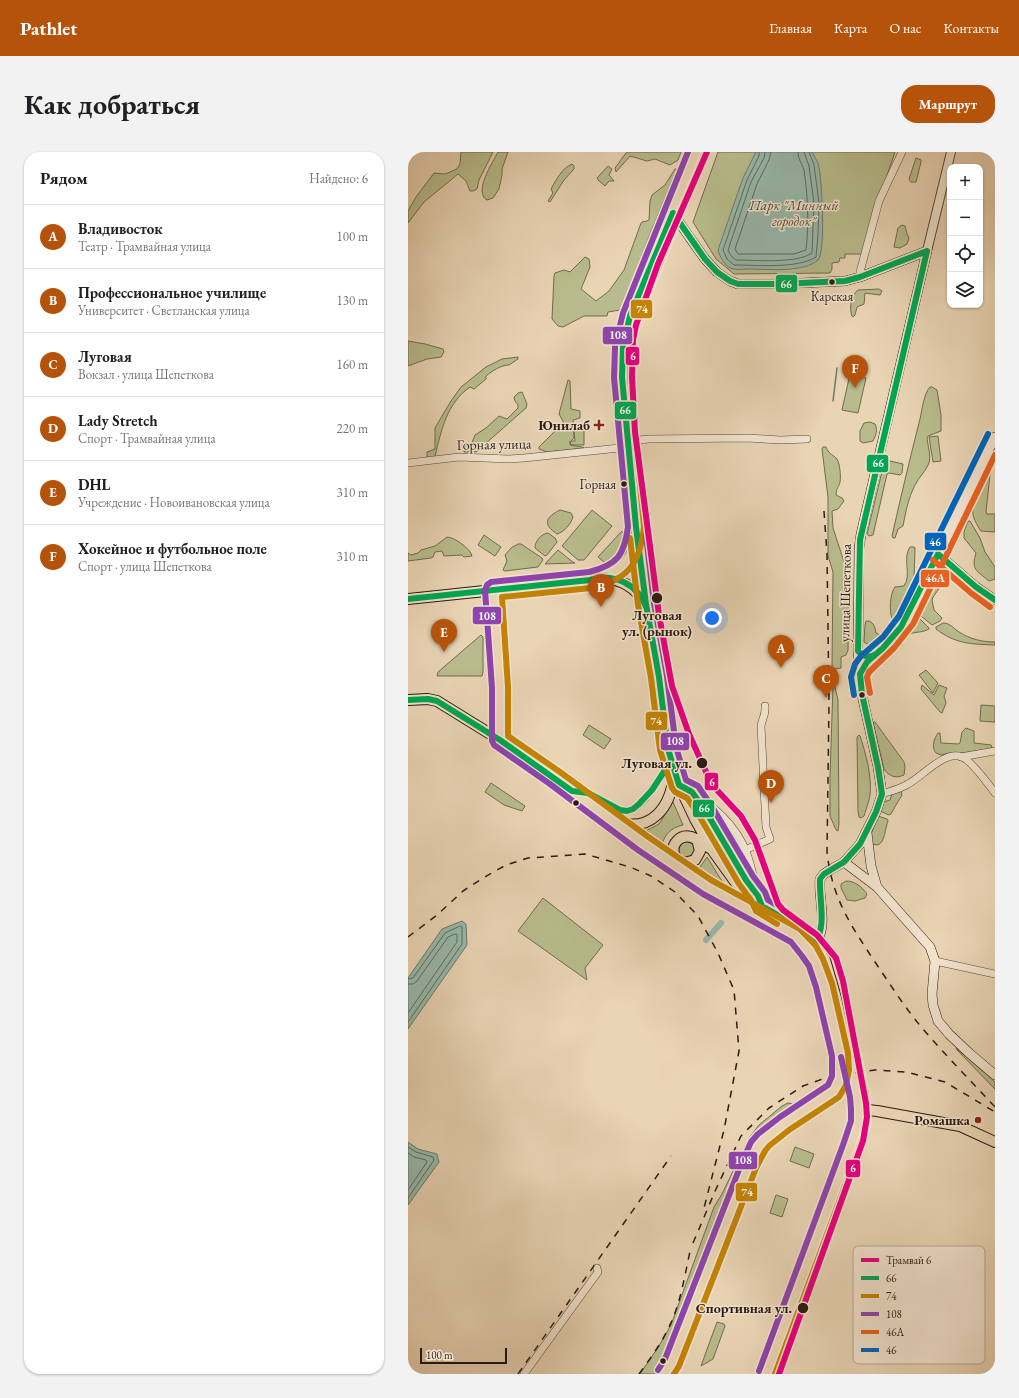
<!DOCTYPE html>
<html lang="ru">
<head>
<meta charset="utf-8">
<style>
  :root { --surface:#fff; --page:#f2f2f2; --text:#202124; --muted:#757577; --line:#e0e0e0; --accent:#b45309 }
  body { margin:0; font-family:"EB Garamond",serif; background:var(--page); color:var(--text) }
  .controls { position:absolute; right:12px; top:12px; display:grid; overflow:hidden; border-radius:8px; box-shadow:0 1px 3px #0004 }
  .controls button { width:36px; height:36px; display:grid; place-items:center; padding:0; border:0; border-bottom:1px solid var(--line); background:var(--surface); color:var(--text); font:20px sans-serif }
  .scale { position:absolute; left:12px; bottom:10px; width:87px; box-sizing:border-box; padding-left:4px; border:2px solid #2a1a13; border-top:0; font-size:11px; line-height:14px; white-space:nowrap; color:#2a1a13; -webkit-text-stroke:3px #f1e3ce; paint-order:stroke }
  .you { position:absolute; left:304px; top:466px; width:14px; height:14px; margin:-10px; border:3px solid #fff; border-radius:50%; background:#1a73e8; box-shadow:0 0 0 6px #1a73e833 }
  .badge { display:grid; place-items:center; width:26px; height:26px; border-radius:50%; background:var(--accent); color:#fff; font-size:13px; font-weight:700 }
  .pin { position:absolute; translate:-50% -33px; filter:drop-shadow(0 1px 2px #0008) }
  .pin::after { content:''; position:absolute; top:21px; width:14px; height:12px; background:inherit; clip-path:polygon(0 0,100% 0,50% 100%) }
  .list { margin:0; padding:0; list-style:none }
  h2 { display:flex; justify-content:space-between; align-items:center; height:52px; margin:0; padding:0 16px; font-size:17px }
  h2 small { font-size:13px; font-weight:400; color:var(--muted) }
  .list li { display:grid; grid-template-columns:26px 1fr auto; gap:12px; align-items:center; box-sizing:border-box; height:64px; padding:0 16px; border-top:1px solid var(--line) }
  .list b { display:block; font-size:15px; white-space:nowrap }
  .list p { margin:0; font-size:13px; white-space:nowrap; color:var(--muted) }
  .list em { font-size:13px; font-style:normal; color:var(--muted) }
  .icon { flex:none; width:22px; height:22px; fill:none; stroke:currentColor; stroke-width:2; stroke-linecap:round; stroke-linejoin:round }
  .map { position:relative; flex:none; width:587px; height:1222px; overflow:hidden; border-radius:16px }
  header { display:flex; align-items:center; gap:24px; box-sizing:border-box; height:56px; padding:0 20px; background:var(--accent); color:#fff }
  header strong { font-size:19px }
  nav { display:flex; gap:22px; margin-inline-start:auto; font-size:14px }
  .intro { display:flex; align-items:center; justify-content:space-between; box-sizing:border-box; height:96px; padding:0 24px }
  h1 { margin:0; font-size:28px }
  .button { padding:10px 18px; border-radius:16px; background:var(--accent); color:#fff; font-size:14px; font-weight:700 }
  main { display:flex; gap:24px; padding:0 24px }
  aside { flex:1; background:var(--surface); border-radius:16px; box-shadow:0 1px 3px #0004 }
  .map>svg:first-child { display:block }
  .green { fill:#b8bc8c; stroke:#716b50 }
  .water { fill:#97b8aa; stroke:#6b796e }
  .lines { fill:none; stroke-linecap:round; stroke-linejoin:round }
  .shore { stroke:#60695e; stroke-width:1 }
  .stream { stroke:#6b796e; stroke-width:1.5 }
  .canal { stroke:#97b8aa; stroke-width:6 }
  .minor-casing { stroke:#5a483b; stroke-width:8 }
  .tertiary-casing { stroke:#5a483b; stroke-width:10 }
  .secondary-casing { stroke:#2a1a13; stroke-width:10 }
  .primary-casing { stroke:#2a1a13; stroke-width:12 }
  .minor { stroke:#f1e3ce; stroke-width:7 }
  .tertiary { stroke:#f1e3ce; stroke-width:8 }
  .secondary { stroke:#f1e3ce; stroke-width:9 }
  .primary { stroke:#e9d4b4; stroke-width:10 }
  .rail { stroke:#2a1a13; stroke-width:1.5; stroke-dasharray:7 7; stroke-linecap:butt }
  .bus-1-casing { stroke:#f1e3ce; stroke-width:9 }
  .bus-2-casing { stroke:#f1e3ce; stroke-width:9 }
  .bus-3-casing { stroke:#f1e3ce; stroke-width:9 }
  .bus-4-casing { stroke:#f1e3ce; stroke-width:9 }
  .bus-5-casing { stroke:#f1e3ce; stroke-width:9 }
  .bus-1 { stroke:#00a651; stroke-width:6 }
  .bus-2 { stroke:#c48305; stroke-width:6 }
  .bus-3 { stroke:#8e44ad; stroke-width:6 }
  .bus-4 { stroke:#e86121; stroke-width:6 }
  .bus-5 { stroke:#0065bd; stroke-width:6 }
  .tram-1-casing { stroke:#f1e3ce; stroke-width:9 }
  .tram-1 { stroke:#e5007d; stroke-width:6 }
  .bus-dot { fill:#2a1a13; stroke:#f1e3ce; stroke-width:1.5 }
  .poi-dot { fill:#8f2418; stroke:#f1e3ce; stroke-width:1.5 }
  .labels { text-anchor:middle; dominant-baseline:central; stroke-width:3; stroke-linejoin:round; paint-order:stroke }
  .bus-label { font-size:13px; fill:#2a1a13; stroke:#f1e3ce }
  .park-label { font-size:14px; font-style:italic; fill:#554b37; stroke:#f1e3ce }
  .poi-label { font-size:14px; font-weight:bold; fill:#2a1a13; stroke:#f1e3ce; text-anchor:end }
  .street-label { font-size:14px; fill:#2a1a13; stroke:#f1e3ce }
  .stop-label { font-size:14px; font-weight:bold; fill:#2a1a13; stroke:#f1e3ce; text-anchor:end }
  .key { fill:#f1e3ce; stroke:#b5a796; stroke-width:1 }
  .key-label { font-size:11px; fill:#2a1a13 }
  .line-badge { stroke:#f1e3ce; stroke-width:1.5 }
  .badge-label { font-size:11px; text-anchor:middle; font-weight:bold; fill:#fff }
</style>
</head>
<body>
<header>
<strong>Pathlet</strong>
<nav><a>Главная</a><a>Карта</a><a>О нас</a><a>Контакты</a></nav>
</header>
<div class="intro"><h1>Как добраться</h1><a class="button">Маршрут</a></div>
<main>
<aside>
<h2>Рядом<small>Найдено: 6</small></h2>
<ul class="list">
<li><span class="badge">A</span><div><b>Владивосток</b><p>Театр · Трамвайная улица</p></div><em>100 m</em></li>
<li><span class="badge">B</span><div><b>Профессиональное училище</b><p>Университет · Светланская улица</p></div><em>130 m</em></li>
<li><span class="badge">C</span><div><b>Луговая</b><p>Вокзал · улица Шепеткова</p></div><em>160 m</em></li>
<li><span class="badge">D</span><div><b>Lady Stretch</b><p>Спорт · Трамвайная улица</p></div><em>220 m</em></li>
<li><span class="badge">E</span><div><b>DHL</b><p>Учреждение · Новоивановская улица</p></div><em>310 m</em></li>
<li><span class="badge">F</span><div><b>Хокейное и футбольное поле</b><p>Спорт · улица Шепеткова</p></div><em>310 m</em></li>
</ul>
</aside>
<div class="map">
<svg width="587" height="1222" viewBox="0 0 587 1222">
  <rect width="100%" height="100%" fill="#e9d4b4"/>
  <filter id="stains"><feTurbulence type="fractalNoise" baseFrequency=".005" numOctaves="4"/><feColorMatrix values="0 0 0 0 .2 0 0 0 0 .09 0 0 0 0 .02 0 0 0 .5 -.17"/></filter>
  <radialGradient id="worn" r=".72"><stop offset=".6" stop-color="#630" stop-opacity="0"/><stop offset="1" stop-color="#630" stop-opacity=".3"/></radialGradient>
  <path class="green" d="M53,0H85L71,28L69,37L65,39H62L58,29L50,22L16,50L0,71V59L8,45L26,21L37,22L49,17L52,12Z
    M90,0H100L94,17V23L91,37L85,46L79,48C65,40 85,10 90,0Z
    M220,0H273L270,8L262,13L247,7L239,9L222,4L208,20L207,16L218,1Z
    M310,0H487L459,82L454,102H437V106H432L431,110L424,111V117L422,121L326,122L308,107L285,70Z
    M508,6L513,8V10L508,30H503L501,27Z
    M164,12L166,14V17L156,28L142,50L140,49L145,41L143,37C148,28 154,16 164,12Z
    M200,14L204,17L201,23L206,29H201L197,34L190,28L189,26Z
    M267,17H269L242,82L215,154L212,158L200,160L199,164H176L155,175L150,174L144,167L146,124L147,121L156,118L162,120L177,105L181,107L182,115L173,137L188,149L201,139L216,118L233,71L234,70L239,69L241,68L242,49L244,43L257,33Z
    M494,73L497,74L499,82L501,86L499,92L492,96L486,95L490,76Z
    M471,137L474,139L472,143L457,141L456,152L449,155L447,163L445,165L444,164C441,156 443,143 450,138Z
    M0,189L17,192L35,197L36,200L33,205L19,207L0,214Z
    M110,205V207L101,213C93,213 84,219 78,224V227L66,237L62,235C39,251 33,278 27,305L19,307V300L27,297V276L43,249L53,235L78,215L94,207Z
    M442,222L458,226L450,261L434,258Z
    M160,228L162,229L163,257L172,259V266L165,268L166,286L163,289H167L166,279L176,278V293H163L162,289V293L174,295L176,296L139,300L131,297V295L155,271V269L151,262Z
    M522,235H524L529,238L533,263V279L520,284L519,286C520,294 523,304 521,311C518,319 511,325 507,333C500,347 498,359 495,374L490,377L487,386H485L484,384C493,344 502,306 512,267C514,258 516,241 522,235Z
    M114,240L119,252L118,256L68,300H56L57,294L63,293L67,283L78,276L91,264L99,267L110,256V253L107,249L106,245L110,241Z
    M462,270L467,272C470,278 468,283 465,289L455,291L452,289V279L456,271Z
    M530,284L533,309L525,310L521,285Z
    M415,295H418C422,304 425,302 429,307C432,312 433,325 432,330C431,335 428,336 428,343L434,346L436,349L430,357L424,359L425,376L441,425L440,498L438,503L433,505V516L427,517L424,515L425,420L420,404V345L414,297Z
    M478,308L495,312L494,321L492,323L481,321L479,322L465,383L461,384L459,382L476,311Z
    M580,319L582,320V322L578,360L579,362H587V380L573,379C569,373 564,365 565,358C565,352 569,348 571,343C574,335 573,325 580,319Z
    M152,358L163,361L165,365C163,372 156,380 149,382C134,372 138,365 152,358Z
    M184,358L204,374L176,408H170L154,394Z
    M560,369H562L572,386L577,400L587,415V427L581,429C568,418 563,418 568,401L556,386V380Z
    M214,379C221,393 213,409 199,415L196,410L190,405Z
    M140,381L147,386L149,390L139,403L137,404L127,396C127,389 133,382 140,381Z
    M76,383L93,395L87,404L70,393Z
    M39,385C46,385 63,397 64,404L56,405L54,403L36,404L34,399L27,400L25,405L23,406L0,409V401L3,403L10,401L13,398L27,394Z
    M110,392H113L134,406L135,408L130,415L97,419L95,418L99,409L97,403L103,396Z
    M502,395H506L507,396L506,428L494,460L490,465L484,466C481,460 482,441 487,435L496,434C504,423 494,406 502,395Z
    M150,398L166,411H167L137,412Z
    M534,414L537,415L542,421L525,445L524,448L526,458L534,466L532,469L524,473L513,464L511,458V452L526,421L530,416Z
    M506,462H509L511,466L521,476V477C511,483 494,477 494,493L488,495L487,489Z
    M458,469H461C466,471 467,475 468,481L472,483L469,489L461,493L456,490L457,473Z
    M535,471C542,471 545,476 551,480C562,487 574,490 587,490V493C562,492 548,492 528,477V475Z
    M73,483L75,485V520L74,524H29L30,520Z
    M518,518L530,531L525,541L511,523Z
    M514,533L526,543L531,533L539,536L536,544L538,551L534,561L532,560L513,537Z
    M425,534L427,535L430,548L431,672L430,679L428,678L422,664V624Z
    M573,553L587,554V570L572,569Z
    M465,570H467L496,610L497,615L496,623C487,627 481,624 476,617Z
    M181,573L203,587L196,597L175,583Z
    M558,576L566,579V591L583,593L584,595L582,597L554,601H541L533,603L528,601C523,595 526,587 530,581H532L533,591L550,592L552,591L554,580Z
    M451,583L452,584C458,602 464,624 462,643C461,650 458,657 456,664L453,666L451,665L450,659L449,585Z
    M83,631L117,654L114,659L96,653L77,640Z
    M493,639L494,643L488,653L483,662L481,663L472,659L475,650L482,648L484,642Z
    M265,650L275,673C262,676 256,683 253,696L232,682L251,672Z
    M470,664L479,667L480,669C477,676 477,690 470,693L463,692L462,685Z
    M271 698a8 8 0 1 1 16 0a8 8 0 1 1-16 0Z
    M299,705L312,726L325,743L290,718Z
    M438,729C447,729 454,735 459,742L457,746L447,749L439,748L433,736V732Z
    M135,746L195,793L177,816L179,828L110,779Z
    M548,896L587,930V937L549,898Z
    M380,951L385,952L384,956L349,985L336,1010L264,1193L250,1212L247,1222H232L251,1194L263,1173L306,1055L314,1042L341,986L351,973L374,954Z
    M387,995L406,1002L401,1016L382,1009Z
    M368,1043L380,1047L374,1065L362,1061Z
    M292,1154L295,1155V1158L274,1212L270,1211Z
    M309,1170L316,1172L317,1174L305,1207L293,1214Z"/>
  <path class="water" d="M348,0H404C406,4 408,7 410,11C414,24 418,101 410,108C404,113 397,115 390,116C375,119 356,117 341,117C336,117 330,118 325,117C317,115 312,105 310,98L335,26Z
    M54,769L58,772L59,793L0,877V826L34,777Z
    M0,990L10,997L29,1002L31,1010L0,1053Z"/>
  <g class="lines">
    <path class="shore" d="M351,0V4L339,28L315,98L319,107L326,113C349,113 389,117 408,105L410,82L411,51L406,13L401,0
      M357,0L356,6L343,30L320,98L323,104L328,108C347,108 388,112 404,101L406,51L401,14L396,0
      M363,0L361,8L349,32L327,97L330,102H386L398,98C401,72 400,44 396,18C394,12 390,7 390,0
      M0,827L5,826L37,781L52,774L54,775V792L0,870
      M0,832H5L9,829L40,785L47,782H49V790L0,861
      M0,995L8,1000L25,1005L26,1008L0,1046
      M0,1001L6,1005L18,1008L19,1010L0,1038"/>
    <path class="stream" d="M425,249L429,216"/>
    <path class="canal" d="M298,788L313,771"/>
    <g class="minor-casing">
      <path id="minor" d="M452,125V120L471,49L494,0
        M220,289L241,287L340,286L372,288L399,287
        M0,311L51,305L101,307L116,306L221,295
        M553,605L587,599
        M271,633C299,648 328,671 339,702C345,718 347,736 353,752
        M164,639C176,638 184,643 193,648C201,653 209,659 219,659C234,658 255,621 263,609
        M474,642C483,639 492,637 500,632C514,625 536,598 554,605C564,609 580,632 587,641
        M337,698L362,687L358,675L353,574C354,566 358,564 357,554
        M527,809L587,822
        M116,1222L190,1120L189,1116"/>
    </g>
    <g class="tertiary-casing">
      <path id="tertiary" d="M519,99L543,0"/>
    </g>
    <g class="secondary-casing">
      <path id="secondary" d="M265,61L282,86L297,107L309,120L322,129L330,132H372L437,129L452,125L519,99
        M530,402L568,435L587,448
        M452,521C457,510 463,508 471,500C481,490 490,480 498,468L587,285
        M459,681L463,714L469,735
        M436,710L469,735L522,795L527,809L524,842L525,853L530,869L541,882L560,900L587,923
        M407,792C421,774 410,748 412,727L416,722L422,718L436,710L452,692L468,660L474,642L470,615L452,534L450,495L451,397L453,382L471,304L519,99"/>
    </g>
    <g class="primary-casing">
      <path id="primary" d="M289,0L265,61L222,164L215,195L214,225L228,375L238,452L251,525L260,597L271,633L287,667L305,699L328,731L336,740L354,754L389,774L407,792L417,808L428,846L450,944L451,970L443,996L358,1222
        M195,425C214,428 227,435 237,451
        M85,438L92,536V588
        M0,447L182,428C205,423 225,413 227,387
        M0,548L20,547L29,549L92,588L147,626L234,691L299,735L388,784L401,799L408,811L416,833L432,903C434,916 434,928 426,939L376,972L356,988L350,994L341,1013L264,1211L257,1222
        M208,670C244,681 263,655 266,622
        M268,707L277,711L287,708L292,699L289,687
        M276,716C273,711 268,707 266,702C263,692 272,682 283,685C288,686 299,695 305,698
        M451,957L469,959L552,974L587,990"/>
    </g>
    <use href="#minor" class="minor"/>
    <use href="#tertiary" class="tertiary"/>
    <use href="#secondary" class="secondary"/>
    <use href="#primary" class="primary"/>
    <path class="rail" d="M416,359L419,402L421,550L419,700C424,746 442,772 467,810C482,832 497,856 515,877C538,904 563,929 587,955
      M0,785L29,763L55,739L75,726L98,713L120,706L177,702L222,715L243,724L267,740L290,764L310,801L326,838L331,899L316,978L296,1056
      M285,1091L308,1037L333,984L361,956L395,934L423,924L467,918L498,920L537,930L587,960
      M110,1222L263,1004
      M231,1222C242,1207 253,1192 261,1175C273,1151 277,1121 283,1095"/>
    <g class="bus-1-casing">
      <path id="bus-1" d="M265,61L222,164L215,195L214,225L228,375L238,452L251,525L260,597L271,633L284,640L297,658L338,728L350,744L354,754L389,774L407,792C419,772 411,749 412,727L416,722L436,710L452,692L468,660L474,642L470,615L454,542L452,522L459,510L475,496L493,475L530,402
        M265,61L297,107L309,120L322,129L330,132H372L437,129L452,125L519,99
        M530,402L568,435L587,448
        M0,447L182,428C207,421 230,432 239,457
        M474,497C466,505 458,508 450,499L452,388L519,99
        M0,548L20,547L29,549L92,588L164,639L180,641L212,658L219,659L225,657L231,652L244,638L263,609"/>
    </g>
    <g class="bus-2-casing">
      <path id="bus-2" d="M222,386L230,453L243,526L252,598L264,636L267,640L279,646L290,662L331,732L343,748L348,759L369,772
        M266,1222L271,1214L348,1016L357,999L361,994L381,978L431,945L438,933L441,918L440,901L424,831L415,807L408,794L392,777L303,728L239,684L152,620L100,584V535L94,445L183,436C220,428 232,412 236,375L222,225L223,196L230,166L296,3
        M367,1222L450,999L459,972V957L458,942L449,901"/>
    </g>
    <g class="bus-3-casing">
      <path id="bus-3" d="M238,384L246,451L259,524L268,595L278,628L290,634L303,653L345,724L357,740L360,748L377,758
        M250,1218L257,1207L334,1010L343,990L350,982L372,965L420,933L424,924V904L408,835L401,814L394,804L383,790L295,742L230,698L142,632L86,593L84,589V536L77,438L79,433L83,430L181,420C209,413 216,404 220,375L206,226L207,194L215,161L280,0
        M351,1219L435,993L443,969V957L442,945L433,905"/>
    </g>
    <g class="bus-4-casing">
      <path id="bus-4" d="M525,408L563,441L582,455
        M462,541L459,525L461,520L486,496L505,472L587,303"/>
    </g>
    <g class="bus-5-casing">
      <path id="bus-5" d="M446,543L443,525L447,512L453,504L475,485L491,464L580,282"/>
    </g>
    <use href="#bus-1" class="bus-1"/>
    <use href="#bus-2" class="bus-2"/>
    <use href="#bus-3" class="bus-3"/>
    <use href="#bus-4" class="bus-4"/>
    <use href="#bus-5" class="bus-5"/>
    <g class="tram-1-casing">
      <path id="tram-1" d="M299,0L250,112L228,173L225,188L224,225L227,280L251,463L264,534L281,582L299,622L308,637L333,664L347,688L370,752L375,758L409,783L428,806L435,829L458,951L459,965L455,989L371,1222"/>
    </g>
    <use href="#tram-1" class="tram-1"/>
  </g>
  <g class="bus-dot">
    <circle cx="424" cy="130" r="3.5"/>
    <circle cx="216" cy="332" r="3.5"/>
    <circle cx="249" cy="446" r="6"/>
    <circle cx="454" cy="543" r="3.5"/>
    <circle cx="294" cy="611" r="6"/>
    <circle cx="168" cy="651" r="3.5"/>
    <circle cx="395" cy="1156" r="6"/>
    <circle cx="255" cy="1209" r="3.5"/>
  </g>
  <g class="poi-dot">
    <path d="M189 267h4v4h4v4h-4v4h-4v-4h-4v-4h4z"/>
    <circle cx="570" cy="968" r="4"/>
  </g>
  <g class="labels">
    <g class="bus-label">
      <text x="424" y="144">Карская</text>
      <text x="208" y="332" text-anchor="end">Горная</text>
    </g>
    <g class="park-label">
      <text x="386" y="53">Парк "Минный<tspan x="386" dy="16">городок"</tspan></text>
    </g>
    <g class="poi-label">
      <text x="182" y="273">Юнилаб</text>
      <text x="562" y="968">Ромашка</text>
    </g>
    <g class="street-label">
      <text transform="translate(86 292) rotate(-1)">Горная улица</text>
      <text transform="translate(437 441) rotate(-89)">улица Шепеткова</text>
    </g>
    <g class="stop-label">
      <text x="249" y="463" text-anchor="middle">Луговая<tspan x="249" dy="16">ул. (рынок)</tspan></text>
      <text x="284" y="611">Луговая ул.</text>
      <text x="384" y="1156">Спортивная ул.</text>
    </g>
  </g>
  <rect x="445" y="1094" width="132" height="118" rx="6" class="key"/>
  <rect x="453" y="1106" width="18" height="4" fill="#e5007d"/>
  <rect x="453" y="1124" width="18" height="4" fill="#00a651"/>
  <rect x="453" y="1142" width="18" height="4" fill="#c48305"/>
  <rect x="453" y="1160" width="18" height="4" fill="#8e44ad"/>
  <rect x="453" y="1178" width="18" height="4" fill="#e86121"/>
  <rect x="453" y="1196" width="18" height="4" fill="#0065bd"/>
  <g class="key-label">
    <text x="478" y="1112">Трамвай 6</text>
    <text x="478" y="1130">66</text>
    <text x="478" y="1148">74</text>
    <text x="478" y="1166">108</text>
    <text x="478" y="1184">46А</text>
    <text x="478" y="1202">46</text>
  </g>
  <g class="line-badge">
    <rect x="367" y="122" width="23" height="19" rx="4" fill="#00a651"/>
    <rect x="222" y="147" width="23" height="20" rx="4" fill="#c48305"/>
    <rect x="194" y="174" width="31" height="19" rx="4" fill="#8e44ad"/>
    <rect x="217" y="194" width="15" height="20" rx="4" fill="#e5007d"/>
    <rect x="206" y="249" width="23" height="19" rx="4" fill="#00a651"/>
    <rect x="458" y="302" width="23" height="19" rx="4" fill="#00a651"/>
    <rect x="516" y="380" width="23" height="19" rx="4" fill="#0065bd"/>
    <rect x="512" y="417" width="30" height="19" rx="4" fill="#e86121"/>
    <rect x="64" y="454" width="30" height="19" rx="4" fill="#8e44ad"/>
    <rect x="237" y="559" width="23" height="20" rx="4" fill="#c48305"/>
    <rect x="252" y="580" width="30" height="19" rx="4" fill="#8e44ad"/>
    <rect x="296" y="620" width="15" height="19" rx="4" fill="#e5007d"/>
    <rect x="284" y="647" width="23" height="19" rx="4" fill="#00a651"/>
    <rect x="320" y="999" width="30" height="19" rx="4" fill="#8e44ad"/>
    <rect x="437" y="1007" width="16" height="19" rx="4" fill="#e5007d"/>
    <rect x="327" y="1030" width="23" height="20" rx="4" fill="#c48305"/>
  </g>
  <g class="badge-label">
    <text x="378" y="136">66</text>
    <text x="234" y="161">74</text>
    <text x="210" y="187">108</text>
    <text x="225" y="208">6</text>
    <text x="217" y="262">66</text>
    <text x="470" y="315">66</text>
    <text x="527" y="394">46</text>
    <text x="527" y="430">46А</text>
    <text x="79" y="468">108</text>
    <text x="248" y="573">74</text>
    <text x="267" y="593">108</text>
    <text x="304" y="634">6</text>
    <text x="296" y="660">66</text>
    <text x="335" y="1012">108</text>
    <text x="445" y="1020">6</text>
    <text x="339" y="1044">74</text>
  </g>
  <rect width="100%" height="100%" filter="url(#stains)"/>
  <rect width="100%" height="100%" fill="url(#worn)"/>
</svg>
<div class="controls">
<button>+</button>
<button>−</button>
<button><svg class="icon" aria-label="locate" viewBox="0 0 24 24"><circle cx="12" cy="12" r="6"/><path d="M12 2v4M12 18v4M2 12h4M18 12h4"/></svg></button>
<button><svg class="icon" aria-label="layers" viewBox="0 0 24 24"><path d="M12 4l9 5-9 5-9-5zM3 14l9 5 9-5"/></svg></button>
</div>
<div class="scale">100 m</div>
<div class="you"></div>
<div class="pin badge" style="left:373px;top:516px">A</div>
<div class="pin badge" style="left:193px;top:455px">B</div>
<div class="pin badge" style="left:418px;top:546px">C</div>
<div class="pin badge" style="left:363px;top:651px">D</div>
<div class="pin badge" style="left:36px;top:500px">E</div>
<div class="pin badge" style="left:447px;top:236px">F</div>
</div>
</main>
</body>
</html>
